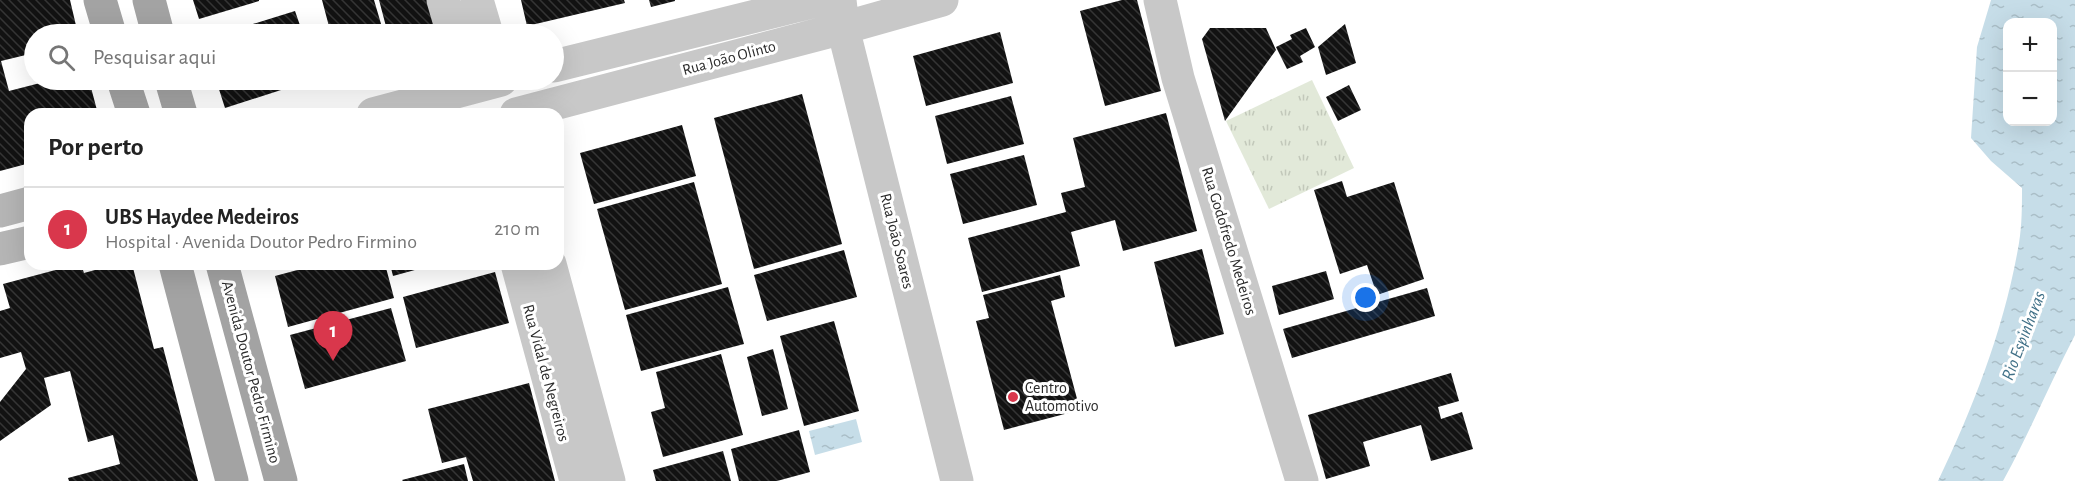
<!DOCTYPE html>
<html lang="pt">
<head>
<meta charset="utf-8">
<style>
  :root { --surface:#fff; --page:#f6f6f6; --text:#222; --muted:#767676; --line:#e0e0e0; --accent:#d9374c }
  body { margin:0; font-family:"Alegreya Sans",sans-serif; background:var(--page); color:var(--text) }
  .controls { position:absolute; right:18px; top:18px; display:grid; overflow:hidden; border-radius:12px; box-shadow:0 6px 24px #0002 }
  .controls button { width:54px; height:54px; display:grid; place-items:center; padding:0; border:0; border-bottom:2px solid var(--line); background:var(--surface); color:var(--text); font:30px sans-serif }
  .you { position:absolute; left:1366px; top:298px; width:21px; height:21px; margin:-15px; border:4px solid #fff; border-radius:50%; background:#1a73e8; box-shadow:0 0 0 9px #1a73e833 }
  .badge { display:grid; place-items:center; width:39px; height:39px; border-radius:50%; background:var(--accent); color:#fff; font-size:20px; font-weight:700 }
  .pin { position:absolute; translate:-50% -50px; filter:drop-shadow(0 2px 3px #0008) }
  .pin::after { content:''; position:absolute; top:32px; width:21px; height:18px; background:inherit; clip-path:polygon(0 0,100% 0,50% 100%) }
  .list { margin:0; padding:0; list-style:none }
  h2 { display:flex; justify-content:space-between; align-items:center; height:78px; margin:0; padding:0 24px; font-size:26px }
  h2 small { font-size:20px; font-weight:400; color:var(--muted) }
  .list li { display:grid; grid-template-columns:39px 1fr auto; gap:18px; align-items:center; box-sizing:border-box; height:84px; padding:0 24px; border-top:2px solid var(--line) }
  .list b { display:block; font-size:22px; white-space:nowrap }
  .list p { margin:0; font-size:20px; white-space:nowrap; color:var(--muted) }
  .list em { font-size:20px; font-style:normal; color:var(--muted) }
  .icon { flex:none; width:33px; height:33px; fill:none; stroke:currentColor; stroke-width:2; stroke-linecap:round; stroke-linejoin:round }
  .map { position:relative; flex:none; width:2075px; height:481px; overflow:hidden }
  .search { position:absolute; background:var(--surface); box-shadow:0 6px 24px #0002; left:24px; top:24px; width:540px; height:66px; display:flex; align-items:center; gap:15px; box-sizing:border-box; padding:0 21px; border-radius:33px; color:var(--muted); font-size:22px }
  .panel { position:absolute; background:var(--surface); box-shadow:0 6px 24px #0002; left:24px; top:108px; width:540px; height:162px; border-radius:18px }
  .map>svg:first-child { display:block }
  .grass { fill:url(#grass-tufts) }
  .water { fill:url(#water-ripples); fill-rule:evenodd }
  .building { fill:url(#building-back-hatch) }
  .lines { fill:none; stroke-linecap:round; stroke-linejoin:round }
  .street { stroke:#c8c8c8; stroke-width:33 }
  .secondary { stroke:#b5b5b5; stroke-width:33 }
  .primary { stroke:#a3a3a3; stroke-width:33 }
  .poi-dot { fill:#d9374c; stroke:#fff; stroke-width:2 }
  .labels { text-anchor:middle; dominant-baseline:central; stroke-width:6; stroke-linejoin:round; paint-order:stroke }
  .street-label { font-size:16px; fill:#2b2b2b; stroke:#fff }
  .poi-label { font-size:16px; fill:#2b2b2b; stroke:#fff; text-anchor:start }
  .water-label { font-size:18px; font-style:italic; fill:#407087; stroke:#fff }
</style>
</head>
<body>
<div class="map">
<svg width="2075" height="481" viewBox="0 0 2075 481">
  <defs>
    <pattern id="grass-tufts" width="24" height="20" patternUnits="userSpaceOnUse" patternTransform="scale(1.5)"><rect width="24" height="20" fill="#e2e9d9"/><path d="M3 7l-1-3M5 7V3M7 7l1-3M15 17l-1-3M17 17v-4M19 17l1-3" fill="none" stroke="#c2c8ba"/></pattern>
    <pattern id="water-ripples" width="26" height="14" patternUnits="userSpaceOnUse" patternTransform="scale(1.5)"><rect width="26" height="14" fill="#c6dde8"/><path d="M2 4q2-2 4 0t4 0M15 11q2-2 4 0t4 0" fill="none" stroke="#aabec7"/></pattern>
    <pattern id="building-back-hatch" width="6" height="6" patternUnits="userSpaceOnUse" patternTransform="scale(1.5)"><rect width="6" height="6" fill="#121212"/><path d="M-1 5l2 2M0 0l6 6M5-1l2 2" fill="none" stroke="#353535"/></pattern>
  </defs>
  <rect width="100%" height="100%" fill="#fff"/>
  <path class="grass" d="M1312,80L1354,168L1269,209L1226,121Z"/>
  <path class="water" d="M1991,0H2075V335C2050,383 2029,434 2003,481H1938C1974,406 2005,326 2019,243C2022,225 2022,206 2022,188L1991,161L1971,138L1977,47ZM2008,22H2052V122H2008Z
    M856,419L862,442L815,455L809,431Z"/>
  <path class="building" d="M0,0H70L78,34H34V53L1,61L9,91L44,82V80H89L98,114H30V163L0,171Z
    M193,0H259V1L199,19Z
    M322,0H374L384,34H331Z
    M379,0H430L439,34H388Z
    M521,0H624L625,3L527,26Z
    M649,0H675V1L651,7Z
    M1122,0H1137L1161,91L1105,106L1080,11Z
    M295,11L303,34H221Z
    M1345,24L1356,63L1326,75L1318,47Z
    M1210,28H1266L1276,50L1225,121L1202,39Z
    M1306,28L1315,47L1300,56L1303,62L1287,69L1276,47L1292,39L1290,35Z
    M1000,32L1013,83L926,106L913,56Z
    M216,80H312L225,108Z
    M1349,85L1361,110L1338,121L1326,97Z
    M802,94L842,244L754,269L714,118Z
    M1011,96L1024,144L947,164L935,116Z
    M1166,113L1197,231L1123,251L1115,220L1071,232L1080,266L982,292L968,238L1066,212L1061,193L1085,187L1073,138Z
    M682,125L696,176L594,204L580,153Z
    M1024,155L1037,205L963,224L950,174Z
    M1342,181L1347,197L1394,182L1424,279L1377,295L1367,265L1340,274L1314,190Z
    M694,182L722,284L625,310L597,209Z
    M1202,249L1224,334L1175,347L1154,262Z
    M844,250L857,297L767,321L754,275Z
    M78,264H81L84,273L117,264H132L154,349L163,347L198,481H69L68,478L120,464L113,435L88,442L70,371L44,378L51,405L0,441V402L26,369L21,352L0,358V311L10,308L3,284Z
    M320,264H385L394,298L288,327L275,276Z
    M390,264H433V265L393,276Z
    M1326,271L1334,299L1279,315L1272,286Z
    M495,272L509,323L416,348L403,297Z
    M1060,275L1065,297L1051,301L1080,410L1004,430L976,321L989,318L983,295Z
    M728,287L744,344L641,371L626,315Z
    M1427,288L1435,316L1292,358L1283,329Z
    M391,308L406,361L305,389L290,335Z
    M834,321L859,411L804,426L780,336Z
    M773,349L788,409L762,416L747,357Z
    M721,354L743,435L663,457L651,412L665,408L656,372Z
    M1451,373L1459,401L1438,407L1441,419L1462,412L1473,449L1431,461L1421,425L1363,442L1370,466L1326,479L1308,415Z
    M529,383L555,481H473L466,457L442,463L428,409Z
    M799,430L810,472L777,481H739L731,449Z
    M723,451L731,481H656L653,470Z
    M464,464L468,481H403L402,480Z"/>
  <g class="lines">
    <path class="street" d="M443,0L453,34
      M477,0L487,34
      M840,0L843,28L957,481
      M1160,0L1178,78L1302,481
      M554,66L820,0
      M373,114L501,80
      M516,114L843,28L942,0
      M517,264L576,481
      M550,264L609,481"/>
    <path class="secondary" d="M0,211L30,203
      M0,249L30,242"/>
    <path class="primary" d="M100,0L110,34
      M149,0L158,34
      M123,80L134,114
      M171,80L181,114
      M175,264L232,481
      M222,264L281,481"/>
  </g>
  <circle class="poi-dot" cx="1013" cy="397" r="6"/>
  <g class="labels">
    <g class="street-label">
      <text transform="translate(729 58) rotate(-15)">Rua João Olinto</text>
      <text transform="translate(897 241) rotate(76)">Rua João Soares</text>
      <text transform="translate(1229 241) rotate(73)">Rua Godofredo Medeiros</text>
      <text transform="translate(251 372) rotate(75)">Avenida Doutor Pedro Firmino</text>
      <text transform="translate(546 373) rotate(75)">Rua Vidal de Negreiros</text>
    </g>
    <g class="poi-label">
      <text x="1025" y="388">Centro<tspan x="1025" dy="18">Automotivo</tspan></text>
    </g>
    <g class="water-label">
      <text transform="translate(2024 336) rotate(-69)">Rio Espinharas</text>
    </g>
  </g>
</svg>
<div class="controls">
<button>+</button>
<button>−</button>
</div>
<div class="you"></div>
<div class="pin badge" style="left:333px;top:361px">1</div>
<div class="search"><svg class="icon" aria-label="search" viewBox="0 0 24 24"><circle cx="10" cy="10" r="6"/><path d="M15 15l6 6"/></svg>Pesquisar aqui</div>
<section class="panel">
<h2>Por perto<small></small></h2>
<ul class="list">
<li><span class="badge">1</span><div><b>UBS Haydee Medeiros</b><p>Hospital · Avenida Doutor Pedro Firmino</p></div><em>210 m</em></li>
</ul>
</section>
</div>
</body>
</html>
